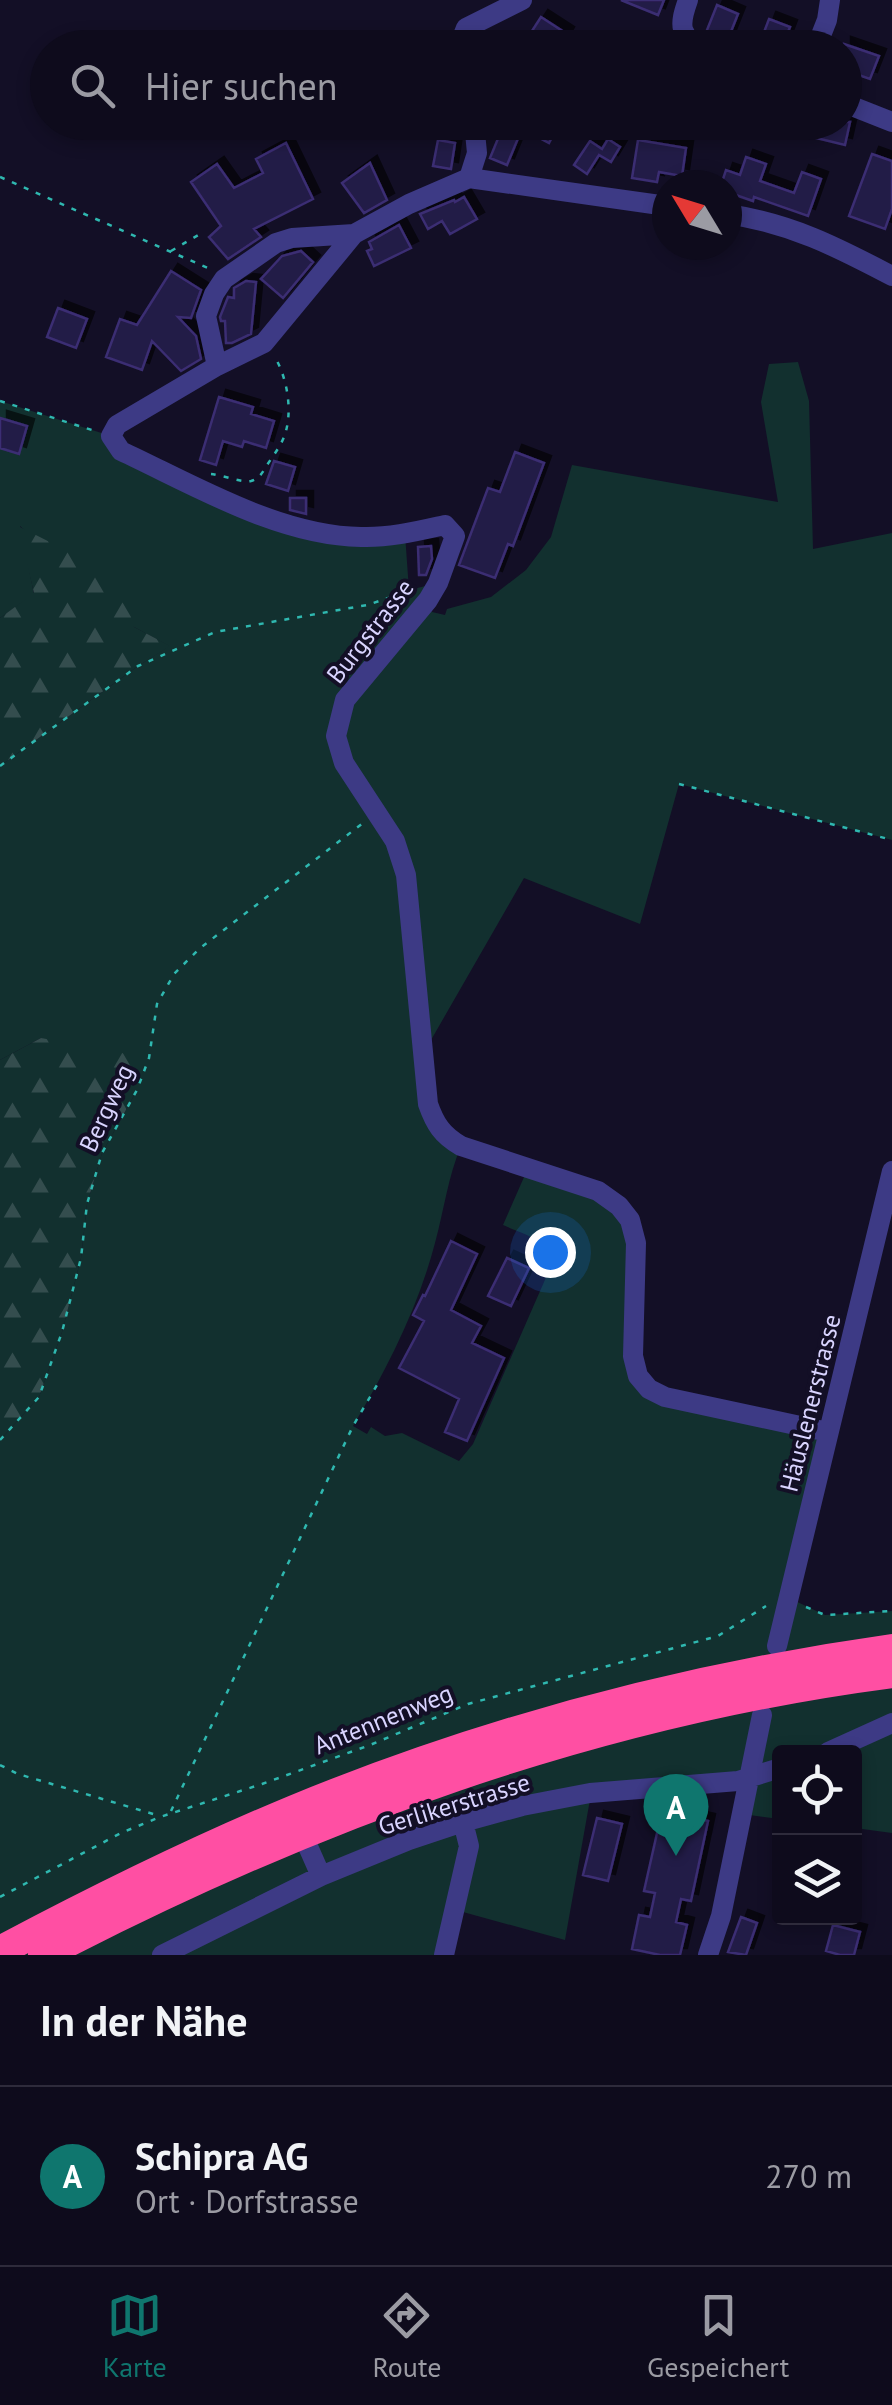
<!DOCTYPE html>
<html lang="de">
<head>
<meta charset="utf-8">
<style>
  :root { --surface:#0e0b1c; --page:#171425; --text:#f1f3f6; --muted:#9b9ba3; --line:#2e2b3b; --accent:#0f766e }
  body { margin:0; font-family:"PT Sans",sans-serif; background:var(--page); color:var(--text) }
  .controls { position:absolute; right:30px; bottom:30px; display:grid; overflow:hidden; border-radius:10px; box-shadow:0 5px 15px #0003 }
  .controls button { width:90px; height:90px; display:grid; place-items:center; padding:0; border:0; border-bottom:2px solid var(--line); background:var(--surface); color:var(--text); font:50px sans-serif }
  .compass { position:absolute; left:652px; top:170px; width:90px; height:90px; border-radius:50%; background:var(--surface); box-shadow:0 5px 15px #0003; rotate:308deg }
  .you { position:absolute; left:550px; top:1252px; width:35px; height:35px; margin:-25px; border:8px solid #fff; border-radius:50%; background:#1a73e8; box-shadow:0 0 0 15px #1a73e833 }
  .badge { display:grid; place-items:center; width:65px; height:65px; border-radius:50%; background:var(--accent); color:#fff; font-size:32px; font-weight:700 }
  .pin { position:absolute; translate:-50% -82px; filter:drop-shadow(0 2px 5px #0008) }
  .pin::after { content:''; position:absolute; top:52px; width:35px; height:30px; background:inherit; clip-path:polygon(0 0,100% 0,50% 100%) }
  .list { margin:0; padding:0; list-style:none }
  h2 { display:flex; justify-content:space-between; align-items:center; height:130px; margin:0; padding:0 40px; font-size:42px }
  h2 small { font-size:32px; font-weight:400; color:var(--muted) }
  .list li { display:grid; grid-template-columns:65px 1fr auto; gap:30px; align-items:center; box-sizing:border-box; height:180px; padding:0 40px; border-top:2px solid var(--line) }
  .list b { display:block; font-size:38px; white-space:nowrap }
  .list p { margin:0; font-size:32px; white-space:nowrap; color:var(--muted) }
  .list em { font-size:32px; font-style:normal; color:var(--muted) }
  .icon { flex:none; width:55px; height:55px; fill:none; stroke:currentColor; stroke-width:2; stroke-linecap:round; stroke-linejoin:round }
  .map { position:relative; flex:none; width:892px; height:1955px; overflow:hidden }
  .search { position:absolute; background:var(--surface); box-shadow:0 5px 15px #0003; left:30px; right:30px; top:30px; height:110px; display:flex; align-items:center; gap:25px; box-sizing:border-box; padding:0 35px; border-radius:55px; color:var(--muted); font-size:38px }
  .sheet { height:310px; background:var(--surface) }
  nav { display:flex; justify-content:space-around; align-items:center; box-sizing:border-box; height:140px; border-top:2px solid var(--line); background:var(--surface); font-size:28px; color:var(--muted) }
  nav a { display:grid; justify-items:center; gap:5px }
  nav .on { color:var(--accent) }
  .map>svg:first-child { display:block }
  .green { fill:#12302f }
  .forest { fill:url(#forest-firs) }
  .building { fill:#241b47; stroke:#3b2d73; stroke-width:2.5; filter:url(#shadow) }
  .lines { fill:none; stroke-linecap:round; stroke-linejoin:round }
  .path { stroke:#2fb8b0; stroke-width:2.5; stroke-dasharray:5 8; stroke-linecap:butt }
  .minor { stroke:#3d3a85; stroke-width:20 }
  .highway { stroke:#ff4fa3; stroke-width:30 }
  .labels { text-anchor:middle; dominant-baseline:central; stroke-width:8; stroke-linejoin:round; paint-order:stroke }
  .street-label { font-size:25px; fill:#d9d4ff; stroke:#130f26 }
</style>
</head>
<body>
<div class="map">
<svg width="892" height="1955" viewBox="0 0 892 1955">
  <defs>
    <pattern id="forest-firs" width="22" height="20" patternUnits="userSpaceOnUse" patternTransform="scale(2.5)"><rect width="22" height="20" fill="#12302f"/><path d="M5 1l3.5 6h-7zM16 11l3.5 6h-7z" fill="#344d4e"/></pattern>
    <filter id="shadow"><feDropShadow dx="7" dy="-7" stdDeviation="0" flood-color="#0009"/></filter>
  </defs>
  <rect width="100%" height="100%" fill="#130f26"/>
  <path class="green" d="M798,362L809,401L813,549L892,533V840L679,784L640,924L524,878L423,1054L428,1104L461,1146C448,1177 444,1210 435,1243C418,1308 387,1369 353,1426L367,1434L371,1427L385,1436L402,1433L459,1461L473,1444L551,1266C547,1238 527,1236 503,1225L528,1168L598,1191L630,1220L633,1356L649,1389L828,1432L789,1598L825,1615L892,1611V1833L855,1828L854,1752H780L779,1819L742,1814L750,1778L591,1794L565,1940L463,1912L453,1955H0V1440L39,1397L62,1332L81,1258L87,1204L102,1153L137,1090L41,1038L0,1060V766L138,666L169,646L134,627L20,526L34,594L0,618V401L111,436L121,451L319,533L405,534L409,590L438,583L428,600L432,612L445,615L447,609L491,597L526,570L551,537L572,465L778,502L761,402L769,364Z"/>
  <path class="forest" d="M18,526L121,578L134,627L170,646L138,666L0,766V618L34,593Z
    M41,1038L149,1058L137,1090L102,1153L87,1204L81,1258L62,1332L39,1397L0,1440V1060Z"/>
  <path class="building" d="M621,0H664L658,15Z
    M717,5L738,14L728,39L707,30Z
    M541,17L567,34L559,48H521Z
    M769,19L790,27L782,48H758Z
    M844,44L879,56L870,79L844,70Z
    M539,122H560L549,143L532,134Z
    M807,122H850L845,145L804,135Z
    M502,129L519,136L507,165L490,158Z
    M608,139L620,147L611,162L599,155L587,174L574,165L590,141L602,149Z
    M438,140L455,143L451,169L433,166Z
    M638,140L686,148L682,176L659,172L657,182L632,178Z
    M286,143L313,199L254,229L261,237L228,259L209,237L221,226L191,182L217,164L234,188L263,173L256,159Z
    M872,154L892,161V209L885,229L849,216Z
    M746,157L766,164L760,181L794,193L802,172L821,179L808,216L754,197L753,201L727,192V185H721L726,170L740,175Z
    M370,163L387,200L364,213L342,183Z
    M464,197L477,219L450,234L442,221L428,229L420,214L454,200L455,202Z
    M399,225L411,248L374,266L367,251L372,249L369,242Z
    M301,251L313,262L283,298L261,279L282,256Z
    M171,271L201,290L191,318L178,317L196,336L201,359L181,371L152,341L142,370L106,357L120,319L137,325Z
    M246,281L256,282L251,334L232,343H226L225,321H221L220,317L228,297L234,298V288Z
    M58,308L87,319L76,348L47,337Z
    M219,397L253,407L251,414L274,421L266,448L244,441L242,447L223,441L216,465L200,460Z
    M0,418L27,426L19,454L0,448Z
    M515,452L544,463L513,546L508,544L495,578L459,565L488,488L500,492Z
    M274,461L295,467L288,491L266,484Z
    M290,498H306V514L290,510Z
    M431,546L432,559L426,575H419L418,547Z
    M451,1241L477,1254L451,1310L481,1326L472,1343L504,1358L467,1441L445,1432L459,1399L399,1368L424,1321L413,1315L423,1295L425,1296Z
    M507,1258L529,1268L511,1306L488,1296Z
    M662,1811L708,1821L691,1901L681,1899L676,1922L687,1925L680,1955H660L632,1949L639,1915L650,1917L655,1893L644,1891Z
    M597,1818L622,1824L608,1881L583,1875Z
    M741,1917L757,1923L746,1955L728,1952Z
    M833,1925L860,1932L854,1955H840L826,1951Z"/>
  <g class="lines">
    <path class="path" d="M0,177L210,269
      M171,251L200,234
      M0,401L95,431
      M211,474C222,475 242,483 251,481C259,479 263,472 267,465C273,456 280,447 284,437C293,414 288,381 276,359
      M0,766L138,666L215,632L367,605L413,590
      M679,784L892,840
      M0,1440L39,1397L62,1332L81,1258L87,1204L102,1153L137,1090L149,1058L157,1004L174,974L199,949L363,823
      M806,1607L825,1615L892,1611
      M0,1765L18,1774L160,1816
      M171,1811L353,1426L377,1385
      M0,1897L121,1833L160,1817L262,1784L370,1745L468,1704L718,1636L766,1606"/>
    <path class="minor" d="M688,0C679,25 678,37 705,48
      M458,48L466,28L522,0
      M816,48L827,20L830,0
      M844,103L892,122
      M605,122L608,124
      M469,178L477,153L474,122
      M667,206L469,178L409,204L354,234L264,343L217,366L117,425L111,436L121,451C194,485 279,536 361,537C390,538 418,531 445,525L455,536L438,583L428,600L345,700L336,736L344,763L395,841L406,875L428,1104C435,1124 442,1135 461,1146L598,1191L619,1206L630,1220L636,1243L633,1356L638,1376L649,1389L665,1397L828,1432
      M727,214C790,223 837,247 892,276
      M217,366L206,316L214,294L224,279L276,243L292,238L354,234
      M777,1646L892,1171
      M828,1752L892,1723
      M302,1833L321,1876
      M162,1955L321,1876L409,1840L463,1822L522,1806L590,1793L738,1781L780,1768
      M444,1955L469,1846L463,1822
      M708,1955L721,1916L762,1715"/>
    <path class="highway" d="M0,1951C96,1900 193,1852 294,1810C486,1731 686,1678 892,1649
      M43,1955C310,1816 592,1712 892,1673"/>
  </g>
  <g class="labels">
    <g class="street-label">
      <text transform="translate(370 631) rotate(-52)">Burgstrasse</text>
      <text transform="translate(106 1108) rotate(-65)">Bergweg</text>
      <text transform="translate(810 1403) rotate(-76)">Häuslenerstrasse</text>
      <text transform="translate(383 1719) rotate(-22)">Antennenweg</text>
      <text transform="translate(454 1804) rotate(-17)">Gerlikerstrasse</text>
    </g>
  </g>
</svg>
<div class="controls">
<button><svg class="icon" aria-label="locate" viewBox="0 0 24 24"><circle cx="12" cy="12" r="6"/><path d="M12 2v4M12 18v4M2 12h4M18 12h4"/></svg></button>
<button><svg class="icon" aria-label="layers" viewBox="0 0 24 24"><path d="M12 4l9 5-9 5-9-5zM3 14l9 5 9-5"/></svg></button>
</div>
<svg class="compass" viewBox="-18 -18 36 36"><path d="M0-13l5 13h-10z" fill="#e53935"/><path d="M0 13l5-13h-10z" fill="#9b9ba3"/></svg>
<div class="you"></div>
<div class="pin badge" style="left:676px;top:1856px">A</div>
<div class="search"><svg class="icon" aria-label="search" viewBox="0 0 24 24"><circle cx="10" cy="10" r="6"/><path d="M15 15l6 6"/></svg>Hier suchen</div>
</div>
<section class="sheet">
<h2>In der Nähe<small></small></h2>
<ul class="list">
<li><span class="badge">A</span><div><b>Schipra AG</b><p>Ort · Dorfstrasse</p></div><em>270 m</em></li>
</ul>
</section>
<nav>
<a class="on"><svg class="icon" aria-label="map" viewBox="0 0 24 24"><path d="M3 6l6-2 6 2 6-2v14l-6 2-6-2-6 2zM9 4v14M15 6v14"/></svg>Karte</a>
<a><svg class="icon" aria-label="directions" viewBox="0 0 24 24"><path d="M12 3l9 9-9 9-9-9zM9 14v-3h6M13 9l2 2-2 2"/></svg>Route</a>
<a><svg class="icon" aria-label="saved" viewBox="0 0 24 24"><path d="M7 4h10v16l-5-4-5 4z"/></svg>Gespeichert</a>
</nav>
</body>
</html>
